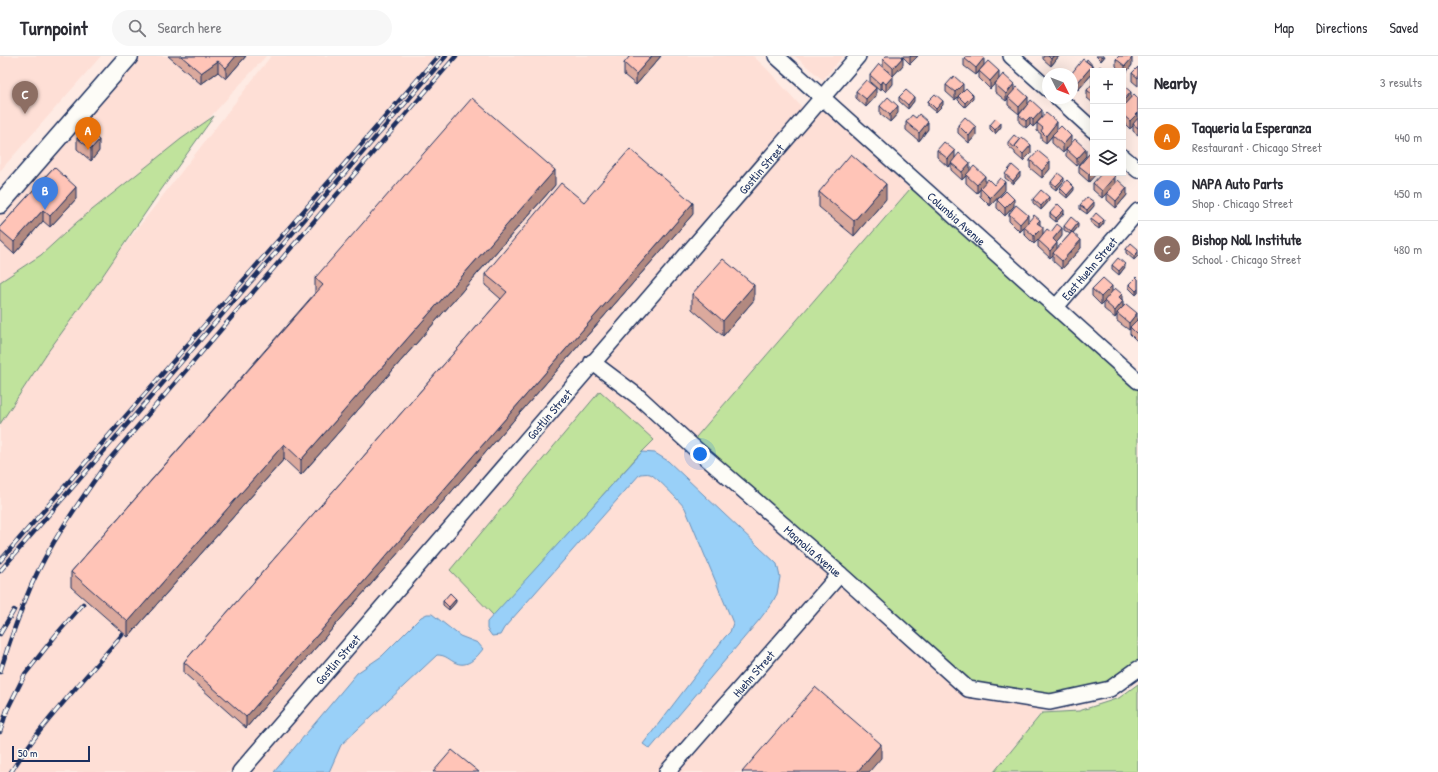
<!DOCTYPE html>
<html lang="en">
<head>
<meta charset="utf-8">
<style>
  :root { --surface:#fff; --page:#f7f7f7; --text:#2b2b33; --muted:#7c7c81; --line:#e1e1e2; --accent:#1a73e8 }
  body { margin:0; font-family:"Patrick Hand",sans-serif; background:var(--page); color:var(--text) }
  .controls { position:absolute; right:12px; top:12px; display:grid; overflow:hidden; border-radius:0px; box-shadow:0 4px 16px #0002 }
  .controls button { width:36px; height:36px; display:grid; place-items:center; padding:0; border:0; border-bottom:1px solid var(--line); background:var(--surface); color:var(--text); font:20px sans-serif }
  .compass { position:absolute; left:1042px; top:12px; width:36px; height:36px; border-radius:50%; background:var(--surface); box-shadow:0 4px 16px #0002; rotate:132deg }
  .scale { position:absolute; left:12px; bottom:10px; width:78px; box-sizing:border-box; padding-left:4px; border:2px solid #1b2f5e; border-top:0; font-size:11px; line-height:14px; white-space:nowrap; color:#1b2f5e; -webkit-text-stroke:3px #fdfcf7; paint-order:stroke }
  .you { position:absolute; left:700px; top:398px; width:14px; height:14px; margin:-10px; border:3px solid #fff; border-radius:50%; background:#1a73e8; box-shadow:0 0 0 6px #1a73e833 }
  .badge { display:grid; place-items:center; width:26px; height:26px; border-radius:50%; background:var(--accent); color:#fff; font-size:13px; font-weight:700 }
  .pin { position:absolute; translate:-50% -33px; filter:drop-shadow(0 1px 2px #0008) }
  .pin::after { content:''; position:absolute; top:21px; width:14px; height:12px; background:inherit; clip-path:polygon(0 0,100% 0,50% 100%) }
  .list { margin:0; padding:0; list-style:none }
  h2 { display:flex; justify-content:space-between; align-items:center; height:52px; margin:0; padding:0 16px; font-size:17px }
  h2 small { font-size:13px; font-weight:400; color:var(--muted) }
  .list li { display:grid; grid-template-columns:26px 1fr auto; gap:12px; align-items:center; box-sizing:border-box; height:56px; padding:0 16px; border-top:1px solid var(--line) }
  .list b { display:block; font-size:15px; white-space:nowrap }
  .list p { margin:0; font-size:13px; white-space:nowrap; color:var(--muted) }
  .list em { font-size:13px; font-style:normal; color:var(--muted) }
  .icon { flex:none; width:22px; height:22px; fill:none; stroke:currentColor; stroke-width:2; stroke-linecap:round; stroke-linejoin:round }
  .map { position:relative; flex:none; width:1138px; height:716px; overflow:hidden }
  header { display:flex; align-items:center; gap:24px; box-sizing:border-box; height:56px; padding:0 20px; background:var(--surface); border-bottom:1px solid var(--line) }
  header strong { font-size:19px }
  nav { display:flex; gap:22px; margin-inline-start:auto; font-size:14px }
  .search { width:280px; height:36px; background:var(--page); display:flex; align-items:center; gap:10px; box-sizing:border-box; padding:0 14px; border-radius:22px; color:var(--muted); font-size:15px }
  main { display:flex }
  aside { flex:1; background:var(--surface) }
  .map>svg:first-child { display:block }
  .built { fill:#fedfd6 }
  .green { fill:#c0e39c; stroke:#6e897d }
  .water { fill:#99d0f8; stroke:#6790ba }
  .lines { fill:none; stroke-linecap:round; stroke-linejoin:round }
  .minor-casing { stroke:#1b2f5e; stroke-width:18 }
  .major-casing { stroke:#1b2f5e; stroke-width:21 }
  .minor { stroke:#fdfcf7; stroke-width:15 }
  .major { stroke:#fdfcf7; stroke-width:18 }
  .rail-casing { stroke:#1b2f5e; stroke-width:4.5 }
  .rail { stroke:#fdfcf7; stroke-width:3; stroke-dasharray:9; stroke-linecap:butt }
  .wall { fill:#dba99d; stroke:#1b2f5e }
  .shaded-wall { fill:#b28980; stroke:#1b2f5e }
  .building { fill:#ffc4b7; stroke:#1b2f5e }
  .labels { text-anchor:middle; dominant-baseline:central; stroke-width:3; stroke-linejoin:round; paint-order:stroke }
  .street-label { font-size:12px; fill:#1b2f5e; stroke:#fdfcf7 }
</style>
</head>
<body>
<header>
<strong>Turnpoint</strong>
<div class="search"><svg class="icon" aria-label="search" viewBox="0 0 24 24"><circle cx="10" cy="10" r="6"/><path d="M15 15l6 6"/></svg>Search here</div>
<nav><a>Map</a><a>Directions</a><a>Saved</a></nav>
</header>
<main>
<div class="map">
<svg width="1138" height="716" viewBox="0 0 1138 716">
  <rect width="100%" height="100%" fill="#feebe4"/>
  <filter id="ink" filterUnits="userSpaceOnUse"><feTurbulence type="fractalNoise" baseFrequency=".025" numOctaves="2"/><feDisplacementMap in="SourceGraphic" scale="8" xChannelSelector="R" yChannelSelector="G"/><feConvolveMatrix kernelMatrix="1 2 1 2 8 2 1 2 1" color-interpolation-filters="sRGB"/></filter>
  <g filter="url(#ink)">
    <path class="built" d="M0,0H101L0,115Z
      M129,0H266L212,59L14,316L0,332V148Z
      M271,0H753L766,12L808,58L822,41L916,126L690,388L1050,646L994,716H0V350Z
      M795,0H843L823,24Z"/>
    <path class="green" d="M214,60L161,134L97,228L47,297L0,368V226L41,199L77,166L181,83Z
      M916,126L1138,325V613L1110,633L1050,646L968,633L690,388Z
      M600,335L654,384L637,401L494,560L450,514Z
      M1138,628V716H994L1042,657L1079,655L1119,642Z"/>
    <path class="water" d="M642,396L655,397L668,405L777,508L780,521L777,538L772,547L760,563L650,693L643,688L725,581L730,576L733,567L685,452C680,446 657,421 650,418C647,417 643,418 640,418L504,572L500,579L492,580L487,573V566Z
      M427,558H432L460,580L478,587L483,593C476,602 467,613 454,606C447,602 445,599 437,599L341,689L329,716H274L357,617L382,600L421,561Z"/>
    <g class="lines">
      <g class="minor-casing">
        <g id="minor">
          <path id="s1" d="M776,0L1138,325"/>
          <path d="M1011,0L1048,33"/>
          <path d="M1058,42L1093,74"/>
          <path d="M1123,101L1138,114"/>
          <path id="s2" d="M1056,251L1138,155"/>
          <path id="s3" d="M592,306L640,342L690,388L840,518L968,633L1050,646L1110,633L1138,613"/>
          <path id="s4" d="M240,716L858,0"/>
          <path id="s5" d="M667,716L840,518"/>
        </g>
      </g>
      <g class="major-casing">
        <path id="major" d="M0,148L129,0"/>
      </g>
      <use href="#minor" class="minor"/>
      <use href="#major" class="major"/>
      <g class="rail-casing">
        <path id="rail" d="M0,505L438,0
          M0,515L446,0
          M0,578L14,554
          M0,616C9,587 19,558 31,530C51,485 80,445 108,405L456,0
          M0,676L7,654L25,618L56,579L83,548
          M11,716C42,666 84,624 122,579"/>
      </g>
      <use href="#rail" class="rail"/>
    </g>
    <path class="wall" d="M168,0H246L226,23L218,16L201,28Z
      M661,0L636,29L624,19V7Z
      M902,0H918L910,8Z
      M1043,0H1059L1051,10L1043,3Z
      M1096,0H1105L1101,5Z
      M964,2L984,9L999,23L990,33L979,22V16L976,19L964,10Z
      M883,3L903,9L893,20L883,11Z
      M1116,3L1132,9L1125,18L1123,16V15H1121L1116,10Z
      M1138,11V30L1132,25V17Z
      M1094,14L1093,15L1092,18L1078,34L1072,29V18Z
      M1093,18V47L1087,42V34L1093,28L1092,27V19Z
      M870,19L893,28L886,36L882,32L880,35L870,26Z
      M995,28L1014,33L1028,41L1019,58L1008,49V43L1006,45L995,36Z
      M946,29L963,35L973,43L965,51L958,44V41L955,44L946,36Z
      M1123,29L1131,42H1138V79L1133,75V70L1130,73L1123,66Z
      M856,35L876,40L866,51L856,42Z
      M899,41L914,45L908,53L899,45Z
      M928,45L943,49L936,56L928,49Z
      M880,50L898,57L890,66L880,58Z
      M1019,59L1042,61L1086,100L1077,110L1066,100V93L1063,97L1052,87V80L1046,87L1041,83V78L1037,75V67L1033,71L1030,68L1026,72L1019,66Z
      M906,66L928,73L919,85L906,74Z
      M958,69L976,79L969,87L958,77Z
      M990,69L1001,71L995,78L990,73Z
      M77,82L99,95L91,105L77,93Z
      M1008,86L1031,97L1023,105L1015,98V96L1008,90Z
      M937,94L955,102L985,127L994,129L1005,134L990,150L980,140V133L977,137L966,127V120L962,124L951,114V107L948,111L937,101Z
      M1090,97L1089,126L1079,117V110Z
      M1030,104L1050,113L1042,122L1030,112Z
      M54,111L76,143L50,171L43,165L14,198L0,185V171Z
      M1005,118L1020,120L1013,128L1005,122Z
      M1064,125L1056,134L1051,130V126Z
      M1093,127L1115,128L1102,142L1093,134Z
      M555,129L301,419L284,403L128,581L71,531V516L315,237V222Z
      M1060,132L1074,134L1067,142L1060,136Z
      M819,136L886,143L854,180L819,151Z
      M1107,137L1127,139L1116,152L1107,144Z
      M1033,143L1049,145L1041,154L1033,147Z
      M997,144L1014,150L1005,160L997,152Z
      M584,146L693,158L246,672L184,617V606L501,243L485,229V218Z
      M1080,149L1094,150L1087,158L1080,153Z
      M1050,157H1064L1056,166L1050,161Z
      M1009,158L1028,166L1040,169L1043,178L1051,176L1062,180L1056,187L1057,193L1070,178L1064,174V170L1078,171L1073,177L1081,192L1062,213L1053,205V199L1050,202L1038,191V184L1034,188L1024,178V172L1020,176L1009,165Z
      M1091,163L1104,167L1099,173L1091,167Z
      M1126,193H1138L1134,204L1126,197Z
      M1112,209L1125,211L1119,219L1112,213Z
      M1138,223V237L1136,239L1129,232V228Z
      M1092,233L1112,236L1122,243L1123,250L1137,264L1138,263V286L1130,278V273L1129,274L1117,265V259L1115,262L1104,253V246L1101,249L1092,240Z
      M692,238L754,244L723,280L692,253Z
      M443,545L456,546L449,554L443,549Z"/>
    <path class="shaded-wall" d="M236,0H246L226,23V12Z
      M652,0H661L636,29V18Z
      M911,0H918L910,8V1Z
      M1053,0H1059L1051,10V3Z
      M1102,0H1105L1101,5V1Z
      M903,1V9L893,20V12Z
      M984,2V9L976,19V12Z
      M1132,2V9L1125,18V10Z
      M218,5V16L201,28V17Z
      M1092,10L1094,11V14L1093,15L1092,18L1078,34V26Z
      M999,15V23L990,33V25Z
      M893,20V28L886,36V28Z
      M882,25V32L880,35V28Z
      M963,28V35L955,44V36Z
      M1014,28V35L1008,41V43L1006,45V38Z
      M876,32V40L866,51V43Z
      M1131,36V43L1123,52V45Z
      M973,39V43L965,51V47Z
      M914,41V45L908,53V49Z
      M1028,41V48L1019,58V51Z
      M943,45V49L936,56V53Z
      M898,50V57L890,66V59Z
      M1042,54V61L1033,71V64Z
      M1138,57V64L1133,68V70L1130,73V65Z
      M1030,61V68L1026,72V65Z
      M928,66V73L919,85V77Z
      M1057,66V74L1046,87V80Z
      M1001,67V71L995,78V74Z
      M976,71V79L969,87V80Z
      M1071,80V88L1063,97V89Z
      M99,84V95L91,105V93Z
      M1031,89V97L1023,105V98Z
      M1086,93V100L1077,110V103Z
      M955,95V103L948,111V103Z
      M1050,105V113L1042,122V115Z
      M970,107V115L962,124V116Z
      M555,114V129L301,419V404Z
      M1093,114V117H1097L1089,126V118Z
      M1020,116V120L1013,128V125Z
      M985,120V127L977,137V129Z
      M1115,120V128L1102,142V135Z
      M1064,122V125L1056,134V130Z
      M1005,126V134L990,150V142Z
      M886,128V143L854,180V165Z
      M76,131V143L50,171V160Z
      M1074,131V134L1067,142V139Z
      M1127,132V139L1116,152V145Z
      M1049,141V145L1041,154V150Z
      M1014,143V150L1005,160V152Z
      M1094,146V150L1087,158V154Z
      M693,147V158L246,672V661Z
      M43,154V165L14,198V186Z
      M1064,154V157L1056,166V162Z
      M1028,159V167L1020,176V168Z
      M1040,164V171L1037,167Z
      M1104,164V167L1099,173V169Z
      M1078,167V171L1071,179V176Z
      M1043,171V179L1034,188V180Z
      M1062,172V180L1053,191V183Z
      M1081,184V192L1062,213V205Z
      M1057,187V195L1053,197V199L1050,202V195Z
      M1138,196V200L1134,204V200Z
      M1125,208V211L1119,219V215Z
      M754,229V244L723,280V265Z
      M1112,230V238L1101,249V241Z
      M1138,233V237L1136,239V235Z
      M1122,238V245L1119,241Z
      M1123,245V253L1117,257V259L1115,262V255Z
      M1137,257V265L1130,271V273L1129,274V267Z
      M284,388V403L128,581V566Z
      M456,543V546L449,554V551Z
      M881,688V702L869,716H857Z"/>
    <path class="building" d="M181,0H236L226,12L218,5L201,17Z
      M630,0H652L636,18L624,7Z
      M886,0H901L903,1L893,12L883,3Z
      M966,0H982L984,2L976,12L964,2Z
      M1048,0H1053L1051,3Z
      M1119,0H1130L1132,2L1125,10L1116,3Z
      M1083,3L1092,10L1078,26L1072,21V18H1071Z
      M1087,3L1094,11L1092,13V10L1086,5Z
      M988,5L999,15L990,25L979,15Z
      M879,8L893,20L886,28L882,25L880,28L870,19Z
      M1100,10L1105,15H1096Z
      M1138,11V22L1132,17Z
      M1003,18L1014,28L1006,38L995,28Z
      M954,20L963,28L955,36L946,29Z
      M866,24L876,32L866,43L856,35Z
      M1093,27V39L1087,34Z
      M1123,29L1131,36L1123,45Z
      M1017,31L1028,41L1019,51L1008,41Z
      M966,32L973,39L965,47L958,40Z
      M906,34L914,41L908,49L899,41Z
      M935,38L943,45L936,53L928,45Z
      M1134,38L1138,42V57L1130,65L1123,59V50Z
      M888,41L898,50L890,59L880,50Z
      M472,42L555,114L301,404L284,388L128,566L71,516L323,229L315,222Z
      M1031,44L1042,54L1033,64L1030,61L1026,65L1019,59Z
      M1046,57L1057,66L1046,80L1041,75L1043,72L1037,67Z
      M919,58L928,66L919,77L906,66L912,59L916,62Z
      M965,61L976,71L969,80L958,69Z
      M996,62L1001,67L995,74L990,69Z
      M1138,62V72L1133,68Z
      M1061,70L1071,80L1063,89L1052,79Z
      M85,72L99,84L91,93L77,82Z
      M1014,79L1020,84L1015,90V92L1008,86Z
      M1022,81L1031,89L1023,98L1015,90Z
      M1075,83L1086,93L1077,103L1066,93Z
      M944,86L955,95L948,103L937,94Z
      M630,93L693,147L246,661L184,606L507,236L485,218L561,127L584,146Z
      M1038,95L1050,105L1042,115L1030,104Z
      M959,97L970,107L962,116L951,107Z
      M1090,97L1093,100V114L1089,118L1079,110Z
      M851,98L886,128L854,165L819,136Z
      M1012,109L1020,116L1013,125L1005,118Z
      M974,110L985,120L977,129L966,119Z
      M54,111L76,131L50,160L43,154L14,186L0,174V171Z
      M1058,117L1064,122L1056,130L1051,126Z
      M1102,117H1111L1115,120L1102,135L1093,127Z
      M1000,122L1005,126L990,142L980,132L988,123L994,129Z
      M1067,124L1074,131L1067,139L1060,132Z
      M1118,124L1127,132L1116,145L1107,137Z
      M1041,134L1049,141L1041,150L1033,143Z
      M1006,135L1014,143L1005,152L997,144Z
      M1087,141L1094,146L1087,154L1080,149Z
      M1058,148L1064,154L1056,162L1050,157Z
      M1016,149L1028,159L1020,168L1009,158Z
      M1096,157L1104,164L1099,169L1091,163Z
      M1034,159L1040,164L1037,167L1043,171L1034,180L1024,171Z
      M1071,161L1078,167L1071,176L1064,170Z
      M1057,168L1062,172L1053,183L1057,187L1050,195L1038,184L1047,173L1051,176Z
      M1072,176L1081,184L1062,205L1053,197Z
      M1131,187L1138,193V196L1134,200L1126,193Z
      M1118,202L1125,208L1119,215L1112,209Z
      M723,203L754,229L723,265L692,238Z
      M1136,221L1138,223V233L1136,235L1129,228Z
      M1103,222L1112,230L1101,241L1092,233Z
      M1115,232L1122,238L1119,241L1123,245L1115,255L1104,245Z
      M1126,248L1137,257L1129,267L1117,257Z
      M1138,263V279L1130,271Z
      M450,537L456,543L449,551L443,545Z
      M815,631L881,688L857,716H742Z
      M452,694L479,716H433Z"/>
  </g>
  <g class="labels">
    <g class="street-label">
      <text stroke="none"><textPath href="#s4" startOffset="797">Gostlin Street</textPath></text>
      <text stroke="none"><textPath href="#s1" startOffset="243">Columbia Avenue</textPath></text>
      <text stroke="none"><textPath href="#s2" startOffset="51">East Huehn Street</textPath></text>
      <text stroke="none"><textPath href="#s4" startOffset="473">Gostlin Street</textPath></text>
      <text stroke="none"><textPath href="#s3" startOffset="291">Magnolia Avenue</textPath></text>
      <text stroke="none"><textPath href="#s4" startOffset="149">Gostlin Street</textPath></text>
      <text stroke="none"><textPath href="#s5" startOffset="131">Huehn Street</textPath></text>
    </g>
  </g>
</svg>
<div class="controls">
<button>+</button>
<button>−</button>
<button><svg class="icon" aria-label="layers" viewBox="0 0 24 24"><path d="M12 4l9 5-9 5-9-5zM3 14l9 5 9-5"/></svg></button>
</div>
<svg class="compass" viewBox="-18 -18 36 36"><path d="M0-13l5 13h-10z" fill="#e53935"/><path d="M0 13l5-13h-10z" fill="#7c7c81"/></svg>
<div class="scale">50 m</div>
<div class="you"></div>
<div class="pin badge" style="left:88px;top:94px;background:#e8710a">A</div>
<div class="pin badge" style="left:45px;top:154px;background:#3f7fe0">B</div>
<div class="pin badge" style="left:25px;top:58px;background:#8d6e63">C</div>
</div>
<aside>
<h2>Nearby<small>3 results</small></h2>
<ul class="list">
<li><span class="badge" style="background:#e8710a">A</span><div><b>Taqueria la Esperanza</b><p>Restaurant · Chicago Street</p></div><em>440 m</em></li>
<li><span class="badge" style="background:#3f7fe0">B</span><div><b>NAPA Auto Parts</b><p>Shop · Chicago Street</p></div><em>450 m</em></li>
<li><span class="badge" style="background:#8d6e63">C</span><div><b>Bishop Noll Institute</b><p>School · Chicago Street</p></div><em>480 m</em></li>
</ul>
</aside>
</main>
</body>
</html>
